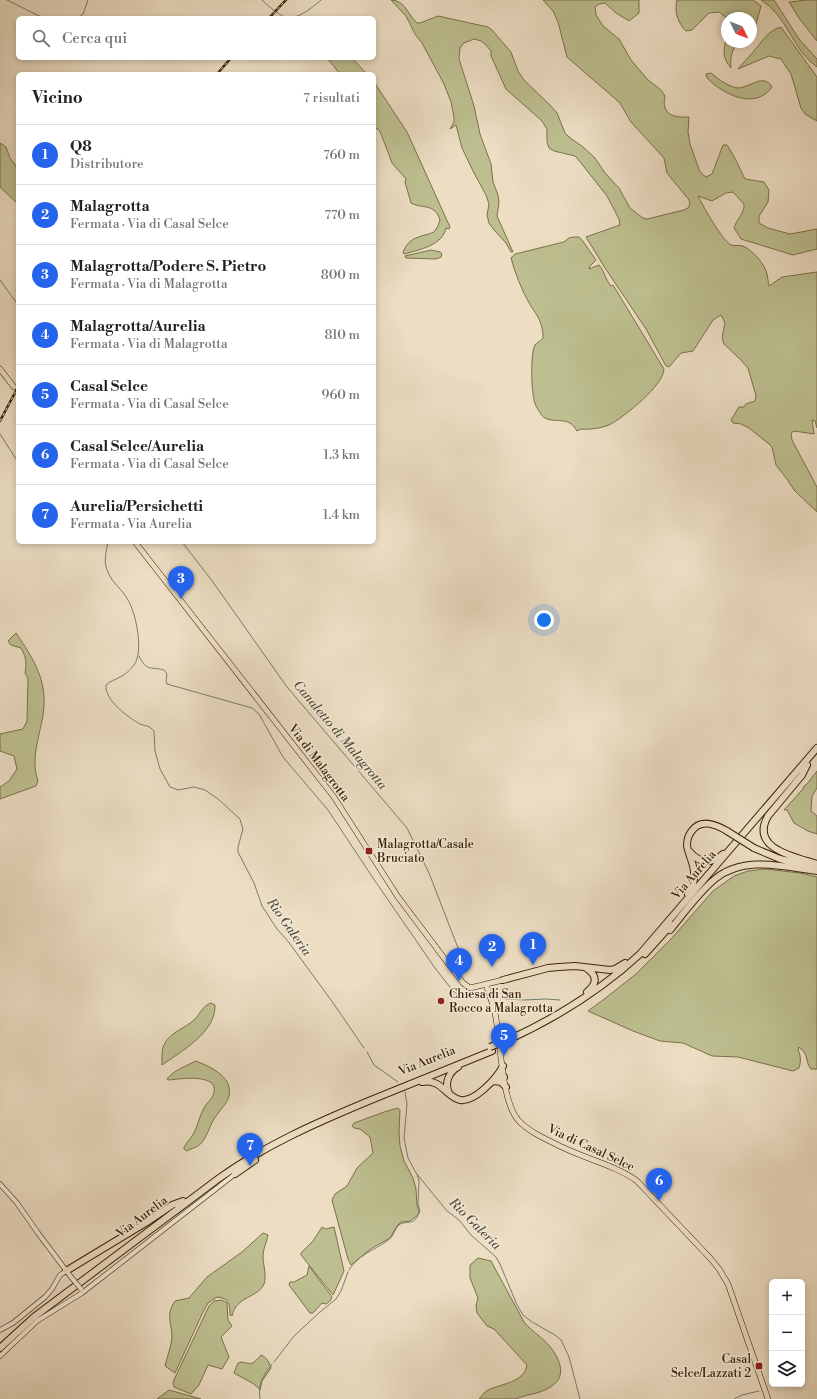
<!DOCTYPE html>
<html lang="it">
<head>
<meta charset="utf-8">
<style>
  :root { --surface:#fff; --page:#f2f2f2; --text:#202124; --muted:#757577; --line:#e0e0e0; --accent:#2563eb }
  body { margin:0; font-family:"Libre Bodoni",serif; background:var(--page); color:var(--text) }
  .controls { position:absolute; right:12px; bottom:12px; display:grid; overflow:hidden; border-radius:6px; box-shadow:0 2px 6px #0003 }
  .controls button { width:36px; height:36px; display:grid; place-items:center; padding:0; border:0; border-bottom:1px solid var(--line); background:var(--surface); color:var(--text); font:20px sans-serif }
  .compass { position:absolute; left:721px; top:12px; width:36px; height:36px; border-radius:50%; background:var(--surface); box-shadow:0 2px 6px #0003; rotate:133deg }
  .you { position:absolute; left:544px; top:620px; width:14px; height:14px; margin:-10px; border:3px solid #fff; border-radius:50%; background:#1a73e8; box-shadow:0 0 0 6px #1a73e833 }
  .badge { display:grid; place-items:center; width:26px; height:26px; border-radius:50%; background:var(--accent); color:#fff; font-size:13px; font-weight:700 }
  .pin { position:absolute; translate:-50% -33px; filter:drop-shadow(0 1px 2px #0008) }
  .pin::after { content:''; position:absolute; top:21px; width:14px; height:12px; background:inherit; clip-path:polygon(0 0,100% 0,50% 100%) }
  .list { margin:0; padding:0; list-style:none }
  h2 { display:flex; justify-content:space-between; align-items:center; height:52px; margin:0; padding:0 16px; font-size:17px }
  h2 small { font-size:13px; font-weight:400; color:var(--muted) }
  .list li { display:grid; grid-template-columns:26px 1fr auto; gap:12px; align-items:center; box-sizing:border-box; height:60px; padding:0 16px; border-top:1px solid var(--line) }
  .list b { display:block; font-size:15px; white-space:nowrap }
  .list p { margin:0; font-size:13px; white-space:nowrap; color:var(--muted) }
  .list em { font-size:13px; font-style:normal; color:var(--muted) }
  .icon { flex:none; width:22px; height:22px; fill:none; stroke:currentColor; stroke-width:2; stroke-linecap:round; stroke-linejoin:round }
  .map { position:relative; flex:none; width:817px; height:1399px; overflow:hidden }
  .search { position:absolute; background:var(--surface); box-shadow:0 2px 6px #0003; left:16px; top:16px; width:360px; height:44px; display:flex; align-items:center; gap:10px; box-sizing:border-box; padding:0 14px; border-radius:6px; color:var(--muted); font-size:15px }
  .panel { position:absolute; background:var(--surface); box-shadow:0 2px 6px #0003; left:16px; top:72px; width:360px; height:472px; border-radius:6px }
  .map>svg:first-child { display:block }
  .green { fill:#bdbf90; stroke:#7c704a }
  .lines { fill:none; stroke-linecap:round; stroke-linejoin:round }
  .stream { stroke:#737e6d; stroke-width:1 }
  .minor-casing { stroke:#665134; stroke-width:5.5 }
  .major-casing { stroke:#3a2205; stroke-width:6 }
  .highway-casing { stroke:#3a2205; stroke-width:8 }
  .minor { stroke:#f3e9d8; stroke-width:4 }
  .major { stroke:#ecddc3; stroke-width:5 }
  .highway { stroke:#ecddc3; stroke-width:6 }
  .rail-casing { stroke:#3a2205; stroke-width:2.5 }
  .rail { stroke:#f3e9d8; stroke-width:1; stroke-dasharray:3; stroke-linecap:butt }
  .minor-bridge-casing { stroke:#665134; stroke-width:5.5; stroke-linecap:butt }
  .highway-bridge-casing { stroke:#3a2205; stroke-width:8; stroke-linecap:butt }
  .minor-bridge { stroke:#f3e9d8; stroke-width:4 }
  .highway-bridge { stroke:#ecddc3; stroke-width:6 }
  .poi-dot { fill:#8f2418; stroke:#f3e9d8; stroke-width:1.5 }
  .labels { text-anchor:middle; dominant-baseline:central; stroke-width:3; stroke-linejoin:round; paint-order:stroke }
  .street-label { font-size:12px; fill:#3a2205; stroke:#f3e9d8 }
  .poi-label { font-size:12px; fill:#3a2205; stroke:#f3e9d8; text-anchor:start }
  .water-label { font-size:13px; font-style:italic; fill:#565039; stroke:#f3e9d8 }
</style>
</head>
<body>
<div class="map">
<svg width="817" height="1399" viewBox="0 0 817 1399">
  <rect width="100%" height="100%" fill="#ecddc3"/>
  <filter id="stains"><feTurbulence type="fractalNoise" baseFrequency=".005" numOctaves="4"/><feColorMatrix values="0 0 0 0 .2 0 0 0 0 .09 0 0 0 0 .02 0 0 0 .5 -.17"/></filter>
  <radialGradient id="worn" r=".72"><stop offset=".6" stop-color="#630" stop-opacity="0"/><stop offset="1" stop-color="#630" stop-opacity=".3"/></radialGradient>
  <path class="green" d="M391,0C405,0 408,15 417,23H420L438,16L488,27L492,30L511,52L518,71L524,80L550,105L557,113L565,133L569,137L583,147L595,158L605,173L619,188L630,208L643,218L647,219L684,210L688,208L690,204L689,200L667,173L664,158L631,122L620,103L567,57L558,22L553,11L543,0H639V13L629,21L616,13L605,3L599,4L595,7L596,15L603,26L619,39L631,60L647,79L661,90L665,96C661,114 673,118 689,117L688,132L690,144L700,172L706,177L712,174L723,145H727C734,155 739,167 745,179L764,182L769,190L768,202L759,216V223L768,228L790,234L817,229V249L793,255L741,239L734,228C736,220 745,213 744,204L733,192L726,193L712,201L698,196C703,206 722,240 731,245C735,246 739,245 743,246C752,250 765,264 767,274C768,278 768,282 769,286L782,277L817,272V428L815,421L812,420L814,434L794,431L791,433L792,440L817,487V512L794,490L787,479L776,465L772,447L769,444L749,428L741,424L733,423L731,420L739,407H744L746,404L755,401L756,396L748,368L741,360L724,344L722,338L725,323L721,315L713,320L693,351L681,353L669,367L666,366L646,329L605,268L586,237L620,225L619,219L607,196L581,163L575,156L554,151L549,148L547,142V129L542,121L506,89L491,56V51L486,45L481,41L474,39L464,43L460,48L459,59L474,106L480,134L491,164L493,182L498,195L499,202L497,216L513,252H511L506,243L494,230L489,223L487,215L489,204L486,195L474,173L462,148L456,125L450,129L454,122V117L451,102L444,84L422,43L415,34L406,16Z
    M677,0H753L761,6L755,28L751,31V18H727L719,12L709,13L692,30L686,31C678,23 674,12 677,0Z
    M761,0H774L799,39L817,59V67C792,50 787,15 761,0Z
    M807,0H817V41L799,18L789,2Z
    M781,27L817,77V121L805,114L801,108L791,74L781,59L769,56L738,69C743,63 748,58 753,52C762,42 767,31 781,27Z
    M727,37V42H738C732,50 730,57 731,68C722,58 723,49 727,37Z
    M327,58H352L367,74H340Z
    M711,73C718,79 730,88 739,88C750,87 764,73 772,87C755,111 723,94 707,78L706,74Z
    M374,82L407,132L450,227L449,229L446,228C442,246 420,249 405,254L403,253C408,236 422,237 434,232L438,226L440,220C435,203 422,209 411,203L405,182L406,179L392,163L381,134L379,130L374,127Z
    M0,143L6,147L10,158L18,169V204L0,187Z
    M574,237H579L582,240L596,260L590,266L589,269L599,265C605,272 605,279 611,286L613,285L664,369C664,385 625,416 611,424C603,428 590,430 581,429L577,431C568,415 556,424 545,418C541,416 538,409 536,406C531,397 530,354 535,345C539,340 544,341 543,334C541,317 535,314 528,301C521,288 515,273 511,258L515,254L564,242L569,238Z
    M431,250L440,252L442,254L441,257L436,259L406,258L405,256Z
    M16,633C29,652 43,673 44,697C46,725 28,753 38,781L36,786L0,799V787L9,781L17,769L14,756L0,751V734L23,729L27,721L28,678L25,673C27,663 26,657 21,648L11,645L8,641Z
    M817,771V788L812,796L811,811L817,816V834L808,831L794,823L787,810H784L803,789L804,786L807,784Z
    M765,869L800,873L817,877V1069H811C805,1062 809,1054 799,1047L798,1050C801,1056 801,1062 799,1068L793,1071L738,1057L712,1056L683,1043L660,1041L633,1031L588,1011L603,1000L636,974L671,939L713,891L734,876L748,871Z
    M211,1003L215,1005C216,1032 182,1051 162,1065C162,1058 161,1049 165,1043C170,1033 185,1028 194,1020C200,1015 202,1006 211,1003Z
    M196,1061C211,1067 236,1078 228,1099C225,1106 218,1112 214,1119C209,1127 206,1141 198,1146C195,1148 190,1149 187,1151L184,1149V1147C187,1142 192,1137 195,1131C198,1124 200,1115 204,1108C207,1102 213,1099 214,1092C218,1073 179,1079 169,1080L167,1079C174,1070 186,1066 196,1061Z
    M398,1108L400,1110L399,1132L400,1146L404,1161L413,1178L416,1189L417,1205L419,1212L418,1215L410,1221L401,1222L397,1226L390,1238L372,1248L351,1265L348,1259L332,1200L335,1194L347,1186L357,1168L373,1153L370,1137L360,1129L354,1128L352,1126L354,1123L384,1112Z
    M322,1227L326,1229L334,1227L344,1271L333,1295L301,1255V1253L313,1241Z
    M263,1233L268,1235C267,1241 263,1249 263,1256C263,1264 267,1276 264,1284C258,1298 236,1296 232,1316L230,1315C230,1304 229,1298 217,1297L208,1303L203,1312L175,1373L165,1366C167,1357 171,1347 172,1338C172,1323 165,1316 175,1301L189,1298L207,1277L242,1252Z
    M478,1258L491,1261L524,1322C533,1333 546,1339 554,1352C571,1379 553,1390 528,1395C523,1396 518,1399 513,1399C502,1399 490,1399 479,1399C482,1396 484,1392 488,1390C501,1384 525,1382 527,1365L494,1329L487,1326L477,1313L476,1306L478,1298L470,1278V1265Z
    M309,1266L332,1297L330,1301L326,1304L322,1303L313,1313H310L289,1285L290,1282H294L307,1275Z
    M222,1300L227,1303L228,1320L232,1326L221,1337L229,1357L222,1369L208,1365L199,1385L191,1394L174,1387L173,1382L209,1306L214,1301Z
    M261,1355C266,1357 270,1363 271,1368L262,1381L260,1390L254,1384L234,1373L238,1363L242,1362C253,1365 253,1364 261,1355Z
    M169,1390L201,1399H157Z"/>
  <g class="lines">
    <path class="stream" d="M7,0L39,16L48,18
      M262,0C267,5 279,15 285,17C296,21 313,7 321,0
      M78,18L83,14L88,0
      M0,280L18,305
      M0,434L18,462
      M108,542C106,552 103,563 108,572C112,583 123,590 128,600C136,613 144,652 134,665C130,670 125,675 120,677C115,680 110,681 106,685C104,700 129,718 140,724C146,726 150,726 154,731L155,751L160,769L170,787L178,790L194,787L205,790L218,799L240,819L243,829L238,847V852L254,883L262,906L277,929L287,940L331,1000L364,1048
      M182,542L213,582L287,687L407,828L429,873L460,953
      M139,656C147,672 149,666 164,670L167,674L166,681L167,684L252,708L259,714L283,757L328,810L373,878L435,968L453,991L459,995L464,996L487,998
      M494,998L524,1000L546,999L560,1000
      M367,1052L374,1065L398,1082
      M405,1092L407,1104L404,1138L408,1158L416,1173L447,1211L459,1220L471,1235L496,1257L500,1264L517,1305L523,1315L532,1322L555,1335L561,1340L569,1357L580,1399
      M349,1270C359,1254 373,1251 387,1241C394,1237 394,1229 400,1224C413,1220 413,1226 420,1211L418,1204L419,1181L417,1174
      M274,1362L294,1336L320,1312L336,1299L341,1291L348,1272
      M260,1399C258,1383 262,1377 272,1364
      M734,1399L742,1395L759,1391"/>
    <g class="minor-casing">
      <path id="minor" d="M0,1184L17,1203L38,1233L71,1277
        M0,1330L13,1323L45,1297L52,1289L60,1275L66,1271
        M0,1356L37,1321L82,1293L235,1174"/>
    </g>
    <g class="major-casing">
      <path id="major" d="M0,369L14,387
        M18,391V392
        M135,542L334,797L398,897L463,983L470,988L503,980
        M486,984C489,994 493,1004 495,1013C501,1041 501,1100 518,1120C529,1132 547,1140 562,1147C586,1159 615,1165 637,1181L711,1259L719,1269L728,1284L768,1399"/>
    </g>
    <g class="highway-casing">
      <path id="highway" d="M807,765L802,775L768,816C749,849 796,857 817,864
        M754,848L780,859L817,868
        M690,852C700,864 712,864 723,854
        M688,894C692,888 695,881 694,873C694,864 689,856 687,846C687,841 688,836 691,832C700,818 715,824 727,831
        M670,930C684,913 698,893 715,879C744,855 784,867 817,871
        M645,954L671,925
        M586,968C597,975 598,983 587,992
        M503,980L548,968L559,967L575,966L610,970L615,969L625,963
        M508,1040C556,1018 601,990 640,954L817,748
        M495,1081L501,1082L506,1087
        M422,1082C449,1076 449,1119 483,1090C491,1083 498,1076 503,1066
        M492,1082L504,1077
        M449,1093C444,1083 449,1072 458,1067
        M235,1174L255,1160
        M66,1271L147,1222L172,1205L183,1201
        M0,1348L34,1317L218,1179C265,1145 318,1122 371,1100C411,1084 452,1067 492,1051"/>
    </g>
    <use href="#minor" class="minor"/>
    <use href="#major" class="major"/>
    <use href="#highway" class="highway"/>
    <g class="rail-casing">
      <path id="rail" d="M269,18L286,0
        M217,74L231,58
        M0,421L18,387"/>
    </g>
    <use href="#rail" class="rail"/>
    <g class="minor-bridge-casing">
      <path id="minor-bridge" d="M71,1277L81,1289"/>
    </g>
    <g class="highway-bridge-casing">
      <path id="highway-bridge" d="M727,831L754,848
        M490,1047L508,1040"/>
    </g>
    <use href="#minor-bridge" class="minor-bridge"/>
    <use href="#highway-bridge" class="highway-bridge"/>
  </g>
  <g class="poi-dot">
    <rect x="365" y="847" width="8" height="8" rx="2"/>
    <circle cx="441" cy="1001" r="4"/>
    <rect x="755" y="1362" width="8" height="8" rx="2"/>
  </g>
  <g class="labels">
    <g class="street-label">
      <text transform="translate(319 763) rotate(53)">Via di Malagrotta</text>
      <text transform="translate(694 875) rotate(-49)">Via Aurelia</text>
      <text transform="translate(427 1061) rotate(-22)">Via Aurelia</text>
      <text transform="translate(591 1148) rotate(25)">Via di Casal Selce</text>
      <text transform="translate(142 1217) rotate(-37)">Via Aurelia</text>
    </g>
    <g class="poi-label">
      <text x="377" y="844">Malagrotta/Casale<tspan x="377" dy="14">Bruciato</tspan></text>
      <text x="449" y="994">Chiesa di San<tspan x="449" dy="14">Rocco a Malagrotta</tspan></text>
      <text x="751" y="1359" text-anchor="end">Casal<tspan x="751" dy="14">Selce/Lazzati 2</tspan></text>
    </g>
    <g class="water-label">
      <text transform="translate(340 735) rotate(50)">Canaletto di Malagrotta</text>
      <text transform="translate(289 927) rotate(55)">Rio Galeria</text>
      <text transform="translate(475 1224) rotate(45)">Rio Galeria</text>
    </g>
  </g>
  <rect width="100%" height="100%" filter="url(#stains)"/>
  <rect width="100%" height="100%" fill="url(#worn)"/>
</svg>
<div class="controls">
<button>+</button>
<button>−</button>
<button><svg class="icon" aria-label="layers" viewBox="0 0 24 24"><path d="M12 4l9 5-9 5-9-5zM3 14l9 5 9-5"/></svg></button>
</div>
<svg class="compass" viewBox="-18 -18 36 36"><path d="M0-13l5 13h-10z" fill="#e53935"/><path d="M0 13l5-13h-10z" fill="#757577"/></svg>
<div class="you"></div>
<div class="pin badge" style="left:533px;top:965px">1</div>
<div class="pin badge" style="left:492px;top:967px">2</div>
<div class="pin badge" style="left:181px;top:599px">3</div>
<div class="pin badge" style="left:459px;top:981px">4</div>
<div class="pin badge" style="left:504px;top:1056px">5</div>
<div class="pin badge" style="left:659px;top:1201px">6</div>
<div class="pin badge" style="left:250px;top:1166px">7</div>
<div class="search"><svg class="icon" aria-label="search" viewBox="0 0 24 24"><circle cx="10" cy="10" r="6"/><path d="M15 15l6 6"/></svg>Cerca qui</div>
<section class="panel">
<h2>Vicino<small>7 risultati</small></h2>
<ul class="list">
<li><span class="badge">1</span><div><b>Q8</b><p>Distributore</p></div><em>760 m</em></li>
<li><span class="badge">2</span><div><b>Malagrotta</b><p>Fermata · Via di Casal Selce</p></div><em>770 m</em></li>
<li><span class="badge">3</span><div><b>Malagrotta/Podere S. Pietro</b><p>Fermata · Via di Malagrotta</p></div><em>800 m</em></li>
<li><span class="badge">4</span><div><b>Malagrotta/Aurelia</b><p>Fermata · Via di Malagrotta</p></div><em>810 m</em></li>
<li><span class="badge">5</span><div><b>Casal Selce</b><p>Fermata · Via di Casal Selce</p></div><em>960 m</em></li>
<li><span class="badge">6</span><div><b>Casal Selce/Aurelia</b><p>Fermata · Via di Casal Selce</p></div><em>1.3 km</em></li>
<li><span class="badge">7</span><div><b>Aurelia/Persichetti</b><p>Fermata · Via Aurelia</p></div><em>1.4 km</em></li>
</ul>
</section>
</div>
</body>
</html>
